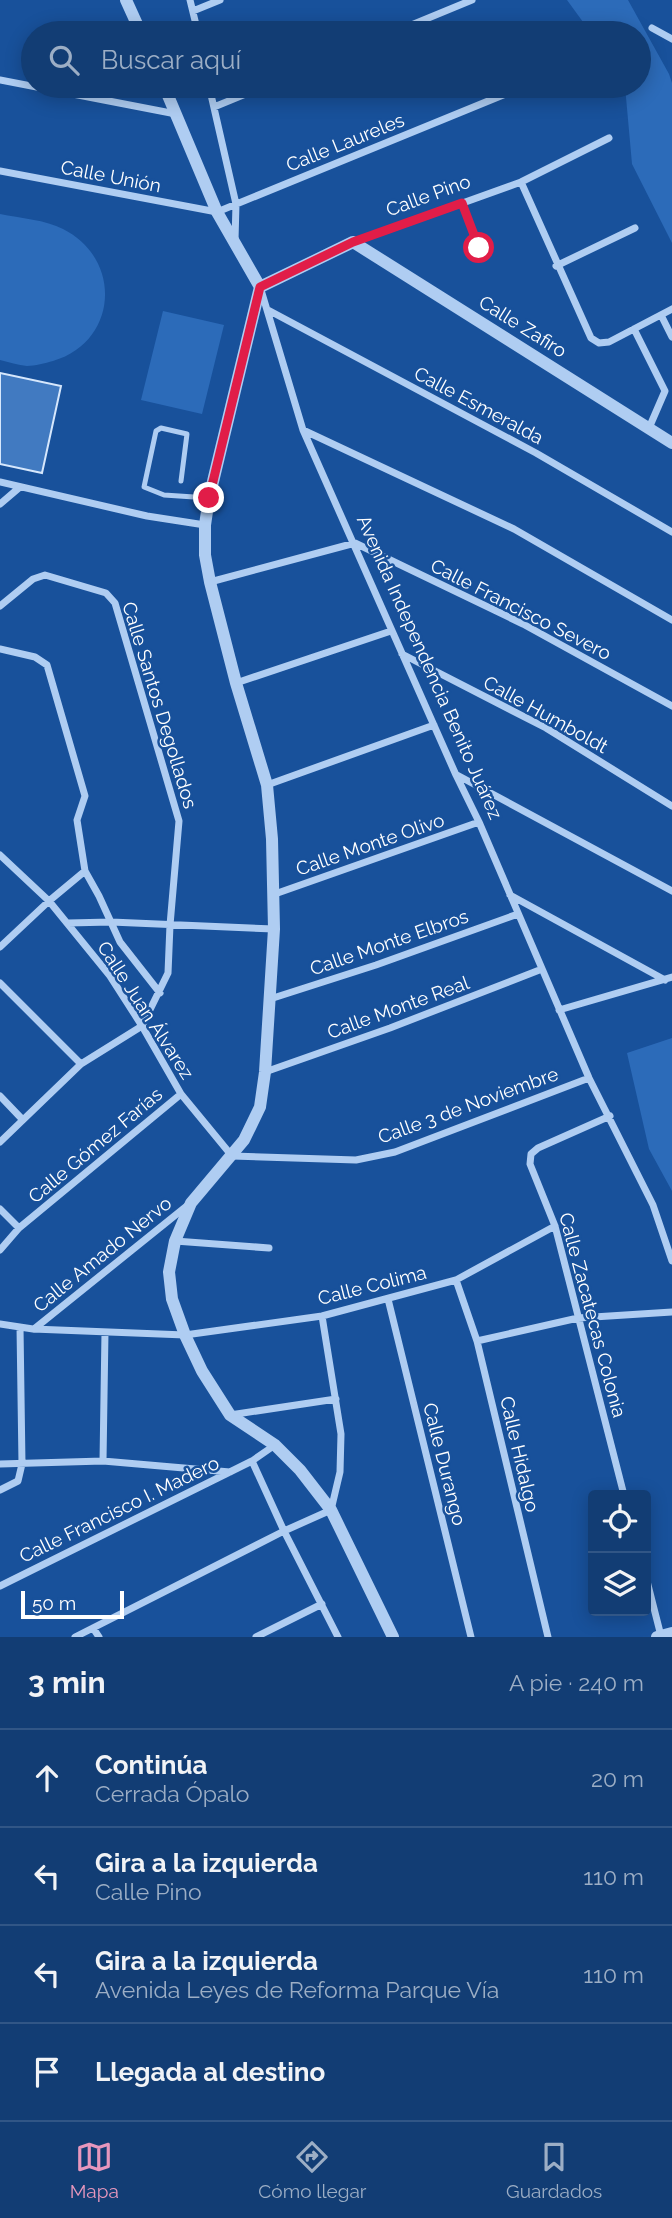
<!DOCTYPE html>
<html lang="es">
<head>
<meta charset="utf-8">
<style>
  :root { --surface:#123d74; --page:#1b4479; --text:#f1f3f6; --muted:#9caec5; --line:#315686; --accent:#e797bd }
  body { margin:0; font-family:Raleway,sans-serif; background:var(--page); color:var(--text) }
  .controls { position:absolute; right:21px; bottom:21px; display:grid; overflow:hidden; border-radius:7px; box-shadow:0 4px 18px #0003 }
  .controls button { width:63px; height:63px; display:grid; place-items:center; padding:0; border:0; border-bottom:2px solid var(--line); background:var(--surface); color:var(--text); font:35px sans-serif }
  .scale { position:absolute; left:21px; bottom:18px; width:103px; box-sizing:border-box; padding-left:7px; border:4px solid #fff; border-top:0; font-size:19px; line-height:24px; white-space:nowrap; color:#fff; -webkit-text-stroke:5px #18519b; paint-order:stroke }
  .stop { position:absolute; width:21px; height:21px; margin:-16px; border:5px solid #e11d48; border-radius:50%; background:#fff }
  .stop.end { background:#e11d48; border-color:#fff; box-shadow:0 2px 7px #0008 }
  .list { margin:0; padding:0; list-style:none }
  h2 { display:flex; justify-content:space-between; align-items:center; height:91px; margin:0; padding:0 28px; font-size:30px }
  h2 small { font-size:23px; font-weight:400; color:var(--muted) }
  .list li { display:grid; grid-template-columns:46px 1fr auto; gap:21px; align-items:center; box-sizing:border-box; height:98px; padding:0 28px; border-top:2px solid var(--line) }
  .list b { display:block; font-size:26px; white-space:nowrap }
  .list p { margin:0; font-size:23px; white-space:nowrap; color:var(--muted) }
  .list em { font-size:23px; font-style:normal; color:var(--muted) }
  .icon { flex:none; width:38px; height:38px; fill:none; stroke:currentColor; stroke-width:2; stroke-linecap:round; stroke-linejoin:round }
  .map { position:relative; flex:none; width:672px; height:1637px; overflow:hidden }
  .search { position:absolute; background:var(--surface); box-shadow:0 4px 18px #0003; left:21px; right:21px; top:21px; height:77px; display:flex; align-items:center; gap:18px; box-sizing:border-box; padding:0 24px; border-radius:38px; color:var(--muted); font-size:26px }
  .sheet { height:483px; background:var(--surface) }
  nav { display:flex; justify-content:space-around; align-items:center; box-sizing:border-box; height:98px; border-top:2px solid var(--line); background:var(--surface); font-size:19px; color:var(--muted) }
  nav a { display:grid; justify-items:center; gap:4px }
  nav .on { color:var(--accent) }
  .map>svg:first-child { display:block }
  .green { fill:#2c6bb9 }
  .building { fill:#417ac1; stroke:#d6e7fc; stroke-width:2 }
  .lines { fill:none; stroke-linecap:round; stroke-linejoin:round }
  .service { stroke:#afcdf2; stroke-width:5 }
  .minor { stroke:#afcdf2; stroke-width:7 }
  .tertiary { stroke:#afcdf2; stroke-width:12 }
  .route { stroke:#e11d48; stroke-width:9 }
  .labels { text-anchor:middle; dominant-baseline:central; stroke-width:5; stroke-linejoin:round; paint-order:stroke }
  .street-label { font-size:19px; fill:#fff; stroke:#18519b }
</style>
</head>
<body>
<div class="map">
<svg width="672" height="1637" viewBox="0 0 672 1637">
  <rect width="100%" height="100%" fill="#18519b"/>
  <path class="green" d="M567,0H628L669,74L672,83V243L632,164L625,86H639V33H591Z
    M0,214C20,218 46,220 63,229C123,259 118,342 53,361C45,363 35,366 27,366C18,365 9,362 0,360Z
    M163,311L224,325L202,414L141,400Z
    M672,1038V1191L649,1149L627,1053Z"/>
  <path class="building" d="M0,373L61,386L42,473L0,464Z"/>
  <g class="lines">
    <path class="service" d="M181,481L187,434L161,428L156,431L144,487L164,495L209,498"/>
    <path class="minor" d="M190,0L198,33
      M193,11L220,0
      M652,28L672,39
      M392,33L472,0
      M0,80L176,114
      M209,86L236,204L235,240
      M214,107L265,86
      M0,171L217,212L525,86
      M521,182L591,338L599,343L609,342L672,309
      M462,203L479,248
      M354,242L521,182L609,138
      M556,266L635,228
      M261,290L303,430L456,775L479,822L589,1078L653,1205L672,1261
      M268,310L536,453L672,532
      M661,315L672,337
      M634,329L665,391L649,428
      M303,430L514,529L672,620
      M0,482L147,516L205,525
      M0,504L20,487
      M210,582L355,543L523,624L672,706
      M0,606L33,579L45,575L106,593L115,603L179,821L170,925L168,973L142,1026L81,1064L0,1142
      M0,649L35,657L47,665L85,796L77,820L85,871L99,896L120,942L160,993
      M402,654L546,728L672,806
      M236,683L391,631
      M457,775L672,891
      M267,785L434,725
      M0,855L49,901L110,976L142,1026L181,1094L232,1156L356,1160L395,1152L589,1078
      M272,895L479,822
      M510,895L665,980
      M68,923L111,922L274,929
      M0,947L49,901L85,871
      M0,983L81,1064
      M270,999L376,965L518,914
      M559,1010L672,977
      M265,1072L390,1028L542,969
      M0,1096L22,1119
      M610,1116L538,1148L531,1154L530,1164L555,1226L624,1495
      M0,1209L19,1228
      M175,1241L269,1248
      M0,1250L19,1228L181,1094
      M456,1280L477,1341L548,1637
      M388,1299L471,1637
      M0,1324L33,1329L185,1335L322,1316L456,1280L555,1226
      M34,1329L188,1205
      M477,1341L578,1318L672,1312
      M230,1415L336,1399
      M275,1445L252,1461L284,1531L338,1637
      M103,1461L105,1332
      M0,1464L103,1461L230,1472
      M0,1490L18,1481L22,1464L20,1327
      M646,1577L661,1636
      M0,1586L252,1461
      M93,1628L99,1637
      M75,1637L284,1531L331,1510L340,1472L341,1434L322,1316
      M256,1637L322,1604"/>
    <path class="tertiary" d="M126,0L141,33
      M164,86L217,212L260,287
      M260,287L209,498L205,525V555L210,582L236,683L267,785L272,839L274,929L265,1072L260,1107L244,1140L191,1203L175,1241L169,1272L172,1299L185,1335L202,1371L230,1415L275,1445L300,1470L331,1510L393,1637
      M260,287L353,242L672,443
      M657,1637L672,1633"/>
  </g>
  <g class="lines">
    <path class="route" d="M209,498L260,287L353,242L462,203L479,248"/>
  </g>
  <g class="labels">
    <g class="street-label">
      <text transform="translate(345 142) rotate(-22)">Calle Laureles</text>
      <text transform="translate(111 176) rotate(11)">Calle Unión</text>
      <text transform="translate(428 195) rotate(-20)">Calle Pino</text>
      <text transform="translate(523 326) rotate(32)">Calle Zafiro</text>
      <text transform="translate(479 405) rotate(28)">Calle Esmeralda</text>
      <text transform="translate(521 609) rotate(27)">Calle Francisco Severo</text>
      <text transform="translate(430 667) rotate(66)">Avenida Independencia Benito Juárez</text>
      <text transform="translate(160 705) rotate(73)">Calle Santos Degollados</text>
      <text transform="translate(546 714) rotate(29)">Calle Humboldt</text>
      <text transform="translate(370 844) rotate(-19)">Calle Monte Olivo</text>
      <text transform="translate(389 942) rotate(-19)">Calle Monte Elbros</text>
      <text transform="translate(398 1007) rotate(-20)">Calle Monte Real</text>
      <text transform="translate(146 1010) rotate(57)">Calle Juan Álvarez</text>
      <text transform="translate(468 1105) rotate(-20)">Calle 3 de Noviembre</text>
      <text transform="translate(95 1145) rotate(-40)">Calle Gómez Farías</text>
      <text transform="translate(102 1254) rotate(-39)">Calle Amado Nervo</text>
      <text transform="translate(372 1285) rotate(-14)">Calle Colima</text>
      <text transform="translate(593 1315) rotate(75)">Calle Zacatecas Colonia</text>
      <text transform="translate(520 1454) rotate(77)">Calle Hidalgo</text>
      <text transform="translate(445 1464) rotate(76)">Calle Durango</text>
      <text transform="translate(119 1509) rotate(-26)">Calle Francisco I. Madero</text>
    </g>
  </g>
</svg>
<div class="controls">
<button><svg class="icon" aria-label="locate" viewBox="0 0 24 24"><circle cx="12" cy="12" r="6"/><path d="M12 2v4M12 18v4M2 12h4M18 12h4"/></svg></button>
<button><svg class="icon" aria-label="layers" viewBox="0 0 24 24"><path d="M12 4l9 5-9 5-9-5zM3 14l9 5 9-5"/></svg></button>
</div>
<div class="scale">50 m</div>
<div class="stop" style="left:479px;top:248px"></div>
<div class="stop end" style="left:209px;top:498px"></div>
<div class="search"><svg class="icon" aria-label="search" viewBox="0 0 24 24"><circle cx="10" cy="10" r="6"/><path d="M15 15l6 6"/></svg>Buscar aquí</div>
</div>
<section class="sheet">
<h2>3 min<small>A pie · 240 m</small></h2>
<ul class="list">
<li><svg class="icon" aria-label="ahead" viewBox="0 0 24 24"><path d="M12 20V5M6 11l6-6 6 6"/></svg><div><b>Continúa</b><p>Cerrada Ópalo</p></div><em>20 m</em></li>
<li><svg class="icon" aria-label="left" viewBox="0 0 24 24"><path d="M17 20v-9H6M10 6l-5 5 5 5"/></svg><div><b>Gira a la izquierda</b><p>Calle Pino</p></div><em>110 m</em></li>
<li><svg class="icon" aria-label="left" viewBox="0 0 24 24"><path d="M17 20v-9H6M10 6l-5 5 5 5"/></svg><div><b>Gira a la izquierda</b><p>Avenida Leyes de Reforma Parque Vía</p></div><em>110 m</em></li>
<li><svg class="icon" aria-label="arrive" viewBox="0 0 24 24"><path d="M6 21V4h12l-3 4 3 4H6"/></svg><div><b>Llegada al destino</b></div></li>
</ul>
</section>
<nav>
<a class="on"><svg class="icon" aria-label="map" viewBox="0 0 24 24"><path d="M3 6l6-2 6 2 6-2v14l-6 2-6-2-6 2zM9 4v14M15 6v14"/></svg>Mapa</a>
<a><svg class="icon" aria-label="directions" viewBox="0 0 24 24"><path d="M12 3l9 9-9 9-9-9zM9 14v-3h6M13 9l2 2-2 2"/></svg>Cómo llegar</a>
<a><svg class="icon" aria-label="saved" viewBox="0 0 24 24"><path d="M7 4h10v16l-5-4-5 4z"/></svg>Guardados</a>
</nav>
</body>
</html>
